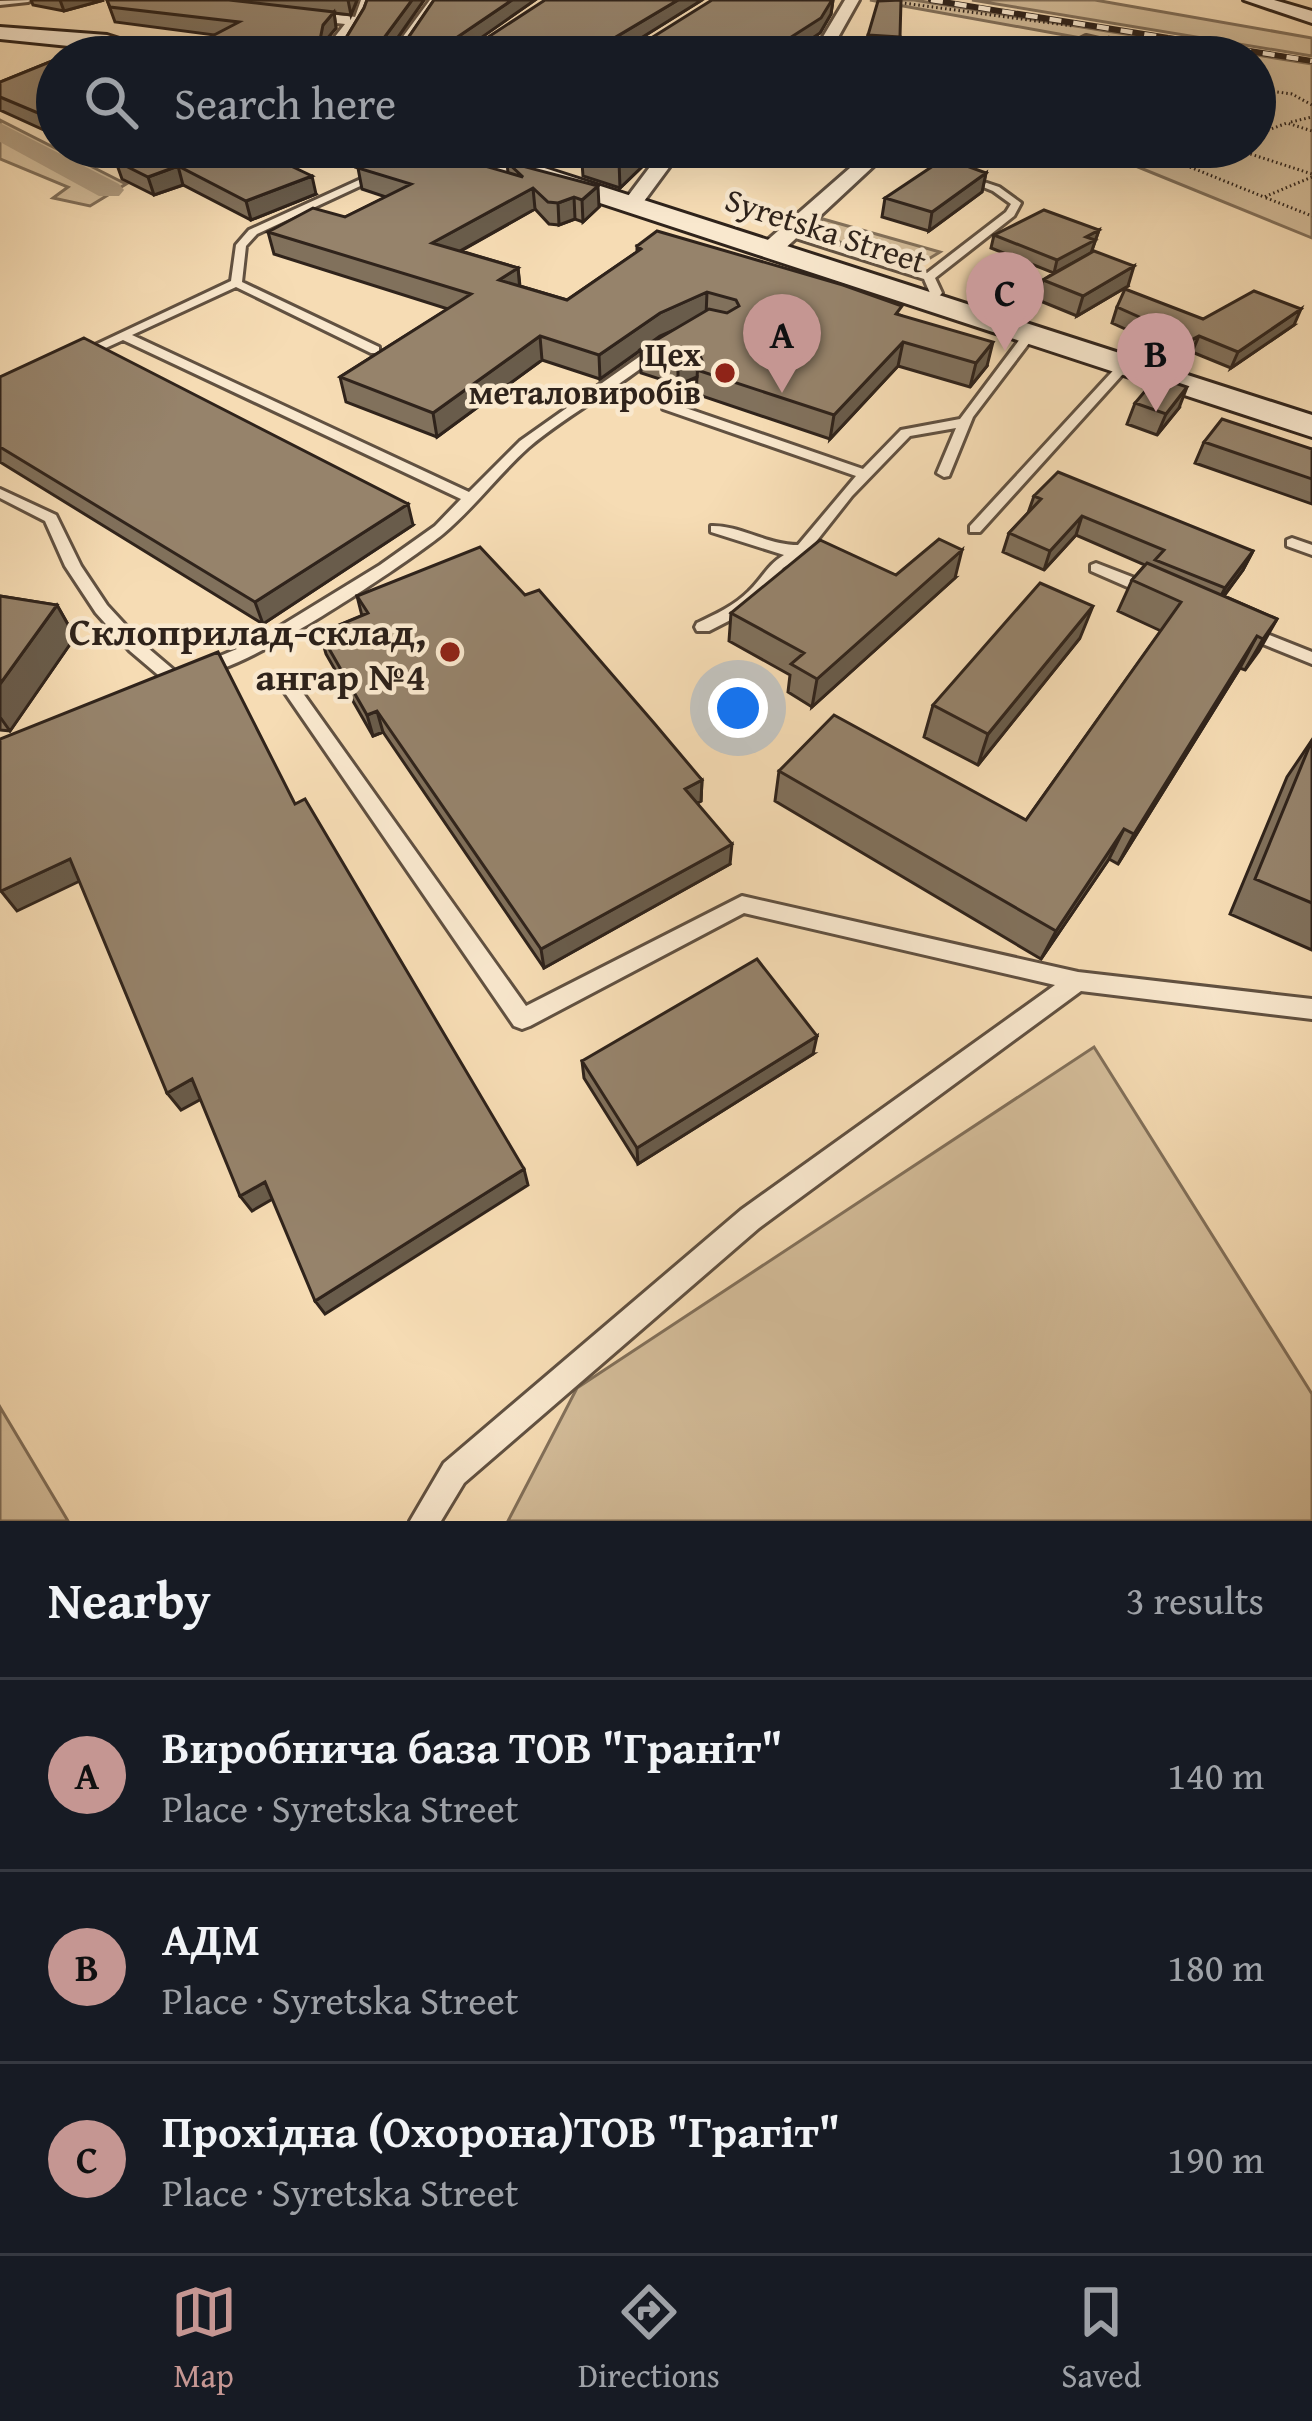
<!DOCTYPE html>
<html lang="en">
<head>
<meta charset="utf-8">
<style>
  :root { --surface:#171b24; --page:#242831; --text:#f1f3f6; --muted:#9ea1a6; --line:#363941; --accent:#c59692 }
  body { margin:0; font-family:"Gentium Book Plus",serif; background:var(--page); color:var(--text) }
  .you { position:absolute; left:738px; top:708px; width:42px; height:42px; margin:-30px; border:9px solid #fff; border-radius:50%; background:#1a73e8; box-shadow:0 0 0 18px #1a73e833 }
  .badge { display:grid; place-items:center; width:78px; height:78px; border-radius:50%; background:var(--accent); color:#111; font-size:39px; font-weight:700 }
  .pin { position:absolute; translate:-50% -99px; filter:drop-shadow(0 3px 6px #0008) }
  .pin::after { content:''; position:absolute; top:63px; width:42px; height:36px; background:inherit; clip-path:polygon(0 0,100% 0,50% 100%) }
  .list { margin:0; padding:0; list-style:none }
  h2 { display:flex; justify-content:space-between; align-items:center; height:156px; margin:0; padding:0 48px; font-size:51px }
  h2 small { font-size:39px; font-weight:400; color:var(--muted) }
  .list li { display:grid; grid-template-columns:78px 1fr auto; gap:36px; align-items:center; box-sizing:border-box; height:192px; padding:0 48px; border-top:3px solid var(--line) }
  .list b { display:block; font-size:45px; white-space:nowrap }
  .list p { margin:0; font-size:39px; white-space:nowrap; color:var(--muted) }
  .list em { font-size:39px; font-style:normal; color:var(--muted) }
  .icon { flex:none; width:66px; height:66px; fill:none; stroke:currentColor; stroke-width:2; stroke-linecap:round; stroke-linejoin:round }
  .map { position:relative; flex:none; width:1312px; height:1521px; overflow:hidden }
  .search { position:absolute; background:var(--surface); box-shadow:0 12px 48px #0002; left:36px; right:36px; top:36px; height:132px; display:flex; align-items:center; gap:30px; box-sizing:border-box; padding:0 42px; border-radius:66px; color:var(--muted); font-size:45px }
  .sheet { height:732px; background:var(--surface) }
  nav { display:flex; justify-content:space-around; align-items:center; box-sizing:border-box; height:168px; border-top:3px solid var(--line); background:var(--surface); font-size:33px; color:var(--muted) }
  nav a { display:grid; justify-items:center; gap:6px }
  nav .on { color:var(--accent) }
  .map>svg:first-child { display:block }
  .green { fill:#d4bd9a; stroke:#82705a; stroke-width:3 }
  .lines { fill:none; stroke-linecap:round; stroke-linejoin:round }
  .river { fill:#b29d80; fill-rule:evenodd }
  .service-casing { stroke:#615141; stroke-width:6 }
  .minor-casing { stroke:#615141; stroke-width:6 }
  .secondary-casing { stroke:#2f231b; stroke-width:6 }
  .path { stroke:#2f231b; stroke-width:3; stroke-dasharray:1.5 3; stroke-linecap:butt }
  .service { fill:#f9e8ce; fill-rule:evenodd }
  .minor { fill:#f9e8ce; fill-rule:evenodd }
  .secondary { fill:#f9e8ce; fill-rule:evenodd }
  .rail-casing { stroke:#2f231b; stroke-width:6 }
  .rail { stroke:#f9e8ce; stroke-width:4.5; stroke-dasharray:12; stroke-linecap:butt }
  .wall { fill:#81715c; stroke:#2f231b; stroke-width:3 }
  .shaded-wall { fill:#695c4b; stroke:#2f231b; stroke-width:3 }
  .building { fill:#96836b; stroke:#2f231b; stroke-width:3 }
  .poi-dot { fill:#8f2418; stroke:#f9e8ce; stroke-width:4.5 }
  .labels { text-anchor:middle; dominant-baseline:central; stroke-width:9; stroke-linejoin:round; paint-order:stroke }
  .far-street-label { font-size:33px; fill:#2f231b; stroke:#f9e8ce }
  .far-poi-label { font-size:33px; font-weight:bold; fill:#2f231b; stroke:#f9e8ce; text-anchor:end }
  .poi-label { font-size:39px; font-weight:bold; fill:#2f231b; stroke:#f9e8ce; text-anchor:end }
</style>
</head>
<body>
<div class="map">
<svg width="1312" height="1521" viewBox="0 0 1312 1521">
  <rect width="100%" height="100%" fill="#f6dcb4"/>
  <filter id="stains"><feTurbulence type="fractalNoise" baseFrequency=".00167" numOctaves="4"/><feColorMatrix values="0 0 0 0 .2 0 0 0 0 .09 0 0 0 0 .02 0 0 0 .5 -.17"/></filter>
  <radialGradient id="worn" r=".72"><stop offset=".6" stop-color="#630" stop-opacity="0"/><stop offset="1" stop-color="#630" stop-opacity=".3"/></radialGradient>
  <path class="green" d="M870,0H914L1312,64V238L1089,147H1255V57H1173L1131,42L1081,38Z
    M972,0H1095L1312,38V56Z
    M0,120L126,184L90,206L53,198L68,187L0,159Z
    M823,219L940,252L922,263L808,234Z
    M1094,1047L1312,1394V1521H508L577,1388Z
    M0,1407L68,1521H0Z"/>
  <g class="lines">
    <path class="river" d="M0,123L119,184L124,190L119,196H99L0,142Z"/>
    <g class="service-casing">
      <path id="service" d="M32,0L28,2L0,5V1Z
        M361,0H369L360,21L353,23Z
        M383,169L388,172L386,174L257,234L246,246L242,282L379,347V353H371L236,287L132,335L469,492L520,441L653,347L663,350C622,387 570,412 528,448C498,475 474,508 443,534C406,564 237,678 196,674L194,670L196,666L256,641L380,565L435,526L461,499L123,340L86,357L76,354L231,281L236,245L249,230Z
        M963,175L999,187L1021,203L1014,216L935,278L942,293L933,303L923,301L930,293L924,279L783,234L792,232L927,273L1006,212L1011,204L993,191L963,179Z
        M1026,331L1036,334L973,417L949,476L944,477L937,473L956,428L910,436L852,496L807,553L783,568L763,597L744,613L709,631H697L695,627L697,623C716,614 734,606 749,591C762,579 768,564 784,555L711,532V526C740,525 767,545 798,545L856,476L663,409V403L690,381H698V387L677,405L863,469L901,430L960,419Z
        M1122,361L1132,364L980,532H970V526Z
        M0,489L56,515L81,566L107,605L142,643L182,677L184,681L182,685H170L130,651L96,613L65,566L45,521L0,498Z
        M1292,538L1312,545V555L1287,546V540Z
        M1096,563L1158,587L1160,591L1158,595H1146L1091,571V565Z
        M1244,625L1312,652V664L1238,634L1236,630L1238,626Z
        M289,680L295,682L526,1006L742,896L1078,972L1312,999V1019L1081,991L759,1228L464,1483L441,1521H410L444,1463L741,1210L1055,985L744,913L530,1026L522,1029L514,1026L283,690L281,686Z"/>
    </g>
    <g class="minor-casing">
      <path id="minor" d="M430,0H447L433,11L404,57H388Z
        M845,0H859L827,57H811Z
        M289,10L356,17L363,21L346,44L344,57H328L330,43L345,24L284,17Z
        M1086,36L1099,39L1065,57H1044Z
        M665,147H684L639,208H625L622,204Z
        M874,147H894L778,255H762V245Z"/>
    </g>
    <g class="secondary-casing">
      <path id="secondary" d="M1244,0H1274L1312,11V23Z
        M0,27L107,35L177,57L0,39Z
        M442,147H479L1312,415V437L445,152Z"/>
    </g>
    <path class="path" d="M896,2L1073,26
      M1108,37L1140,48L1141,57
      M1255,89L1292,94L1312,105
      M1291,122L1312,117
      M1255,135L1287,123L1312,131
      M1225,147L1180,163L1264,197
      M1229,147L1312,174
      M1312,177L1264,197L1312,216"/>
    <use href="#service" class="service"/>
    <use href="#minor" class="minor"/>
    <use href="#secondary" class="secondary"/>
    <g class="rail-casing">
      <path id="rail" d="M931,0L1312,61"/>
    </g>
    <use href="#rail" class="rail"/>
  </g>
  <path class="wall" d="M31,0H104L64,11L33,5Z
    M107,0H357L351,15L334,13L336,28L326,40L324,56L320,57H172L215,35L115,22Z
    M367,0H424L384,57L349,54L346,38L364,8Z
    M434,0H535L470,45L702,0L630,45H640L833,0L831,14L820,33L784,57H405L404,44Z
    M868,35L900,37L898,51L867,49Z
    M57,59V136L0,110V82Z
    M82,147H268L269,151L263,153L316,194L251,220L183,185L154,195L122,179L116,162Z
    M581,149L650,159L620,188L583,176Z
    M507,162L599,207L583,222L575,219L559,225L549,224L535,209L461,251L518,268L520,286L567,300L637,252V246L900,315L987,366L970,387L898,366L830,439L696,394L697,377L678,385L641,373V350L600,379L542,360L437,437L346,402L340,377L448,309L274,254L268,232L345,217L386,197L362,189L358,168L508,173Z
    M986,173L982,192L929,231L882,217L885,198Z
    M1099,230L1091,253L1128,286L1077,316L1038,300L1043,280L1054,273L991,248L994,235Z
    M1117,307L1203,319L1294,325L1231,368L1192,352L1185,356L1112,323Z
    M0,377L413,525L263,624L0,462Z
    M1135,403L1179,408L1157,435L1127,424Z
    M1204,442L1312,449V504L1195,463Z
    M1034,496L1253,551L1243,570L1224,596L1277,619L1245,670L1240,668L1118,864L1109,859L1041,959L775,801L779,771L1026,820L1161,631L1118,611L1132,580L1145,565L1076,535L1044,570L1003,552L1009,533L1028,513Z
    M955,578L812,707L788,692L790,675L729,641L731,613Z
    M525,595L702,780L701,801L697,803L730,864L544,968L383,732L373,736L326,654L320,633L362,616L357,596Z
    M0,596L57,605L75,637L10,731L0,730Z
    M1080,638L978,765L924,737L933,705Z
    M1312,740V950L1230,914L1287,777Z
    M813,1054L638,1164L584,1078L582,1061Z"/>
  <path class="shaded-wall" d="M60,0H104L64,11Z
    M348,0H357L351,15Z
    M412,0H424L384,57L381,42Z
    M512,0H535L458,54L453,40Z
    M678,0H702L617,53L616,37Z
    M833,0L831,14L820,33L784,57H760Z
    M334,12L336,28L326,40L324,56L263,57L323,25Z
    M240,147H268L269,151L244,159Z
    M634,147H650V159L620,188L619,161Z
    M178,166L183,185L154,195L148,177Z
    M986,173L982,192L929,231L932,212Z
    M312,176L316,194L251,220L246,201Z
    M598,186L599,207L583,222L582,200Z
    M533,188L535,209L435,265L432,243Z
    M574,197L575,219L559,225L558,203Z
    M1099,230L1091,253L1054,273L1057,260L1086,237Z
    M1134,266L1128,286L1077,316L1083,296Z
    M518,268L520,291L499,280Z
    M707,292L706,316L660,336L600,379L599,355L660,313Z
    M1301,309L1294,325L1231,368L1238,352Z
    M540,336L542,360L437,437L433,413Z
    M1199,336L1192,352L1185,356L1191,340Z
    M903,342L898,366L830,439L834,415Z
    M993,342L987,366L970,387L976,363Z
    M699,353L697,377L678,385V361Z
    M1187,387L1179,408L1157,435L1166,414Z
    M408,504L413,525L263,624L255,602Z
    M1082,516L1076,535L1044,570L1050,551Z
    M962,550L955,578L812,707L817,679Z
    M1253,551L1243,570L1215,607L1225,588Z
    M57,605L75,637L10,731L0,717V684Z
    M1093,606L1080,638L978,765L988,734Z
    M1277,619L1259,651L1245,670L1263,639Z
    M1257,636L1240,668L1118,864L1134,834Z
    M377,711L383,732L373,736L367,715Z
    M702,780L701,801L684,810L685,789Z
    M1124,829L1109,859L1041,959L1056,931Z
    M732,844L730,864L544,968L541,949Z
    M70,859L84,879L17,911L1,891Z
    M817,1036L813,1054L638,1164L637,1148Z
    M192,1079L205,1097L181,1110L167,1093Z
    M524,1169L528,1185L325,1314L315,1301Z
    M265,1182L276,1197L252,1211L240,1196Z"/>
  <path class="building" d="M107,0H229L334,12L323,25L320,40L263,57H172L239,22L110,7Z
    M367,0H412L381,42L346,38L364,8Z
    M434,0H512L453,40L457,45H476L545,0H678L616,37L619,45H640L712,0H832L821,18L760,57H486L491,55L405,53L410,45L404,44Z
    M901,0L900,37L868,35L878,1Z
    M90,46L141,57H63Z
    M57,59V121L0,97V82Z
    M115,147H251L312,176L246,201L178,166L148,177L116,161L133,155Z
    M404,147H419L523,177L507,162L598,186L582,200L574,197L558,203L548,202L533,188L432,243L518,268L499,280L567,300L641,249L637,246L657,231L843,285L902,306L896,314L993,342L976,363L903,342L834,415L697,370L703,363L699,353L678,361L641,349L709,309L727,313L739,306L736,300L707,292L660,313L599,355L540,336L433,413L340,377L471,294L268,232L313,208L345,217L411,184L358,168Z
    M583,147H634L619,161L581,149Z
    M945,158L986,173L932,212L885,198Z
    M1044,210L1099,230L1086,237L1095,240L1057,260L994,235Z
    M1094,251L1134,266L1083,296L1043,280Z
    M1125,289L1203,319L1254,291L1301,309L1238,352L1199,336L1191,340L1117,307Z
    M84,338L408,504L255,602L0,447V377Z
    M1157,377L1187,387L1166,414L1135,403Z
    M1222,419L1312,449V479L1204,442Z
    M1058,472L1253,551L1225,588L1155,560L1164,550L1082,516L1050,551L1009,533L1041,499L1034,496Z
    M939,539L962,550L817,679L791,664L804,653L731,613L820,540L896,575Z
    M480,547L525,595L539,590L654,723L702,780L685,789L732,844L541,949L377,711L367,715L320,633L368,613L357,596Z
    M1147,563L1277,619L1263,639L1257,636L1134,834L1124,829L1056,931L779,771L834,715L1026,820L1181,602L1132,580Z
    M1040,583L1093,606L988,734L933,705Z
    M0,596L57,605L0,684Z
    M218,652L295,804L305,799L524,1169L315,1301L265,1182L240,1196L192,1079L167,1093L70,859L1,891L0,890V739Z
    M1312,740V903L1255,879Z
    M757,959L817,1036L637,1148L582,1061Z"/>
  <g class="poi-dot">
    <circle cx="725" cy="373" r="12"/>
    <circle cx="450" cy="652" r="12"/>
  </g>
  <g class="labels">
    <g class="far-street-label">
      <text transform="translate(826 230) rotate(18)">Syretska Street</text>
    </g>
    <g class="far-poi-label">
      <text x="701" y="354">Цех<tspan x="701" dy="38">металовиробів</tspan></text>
    </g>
    <g class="poi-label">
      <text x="426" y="630">Склоприлад-склад,<tspan x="426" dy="45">ангар №4</tspan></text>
    </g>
  </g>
  <rect width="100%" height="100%" filter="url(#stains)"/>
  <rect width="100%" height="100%" fill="url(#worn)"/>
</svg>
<div class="you"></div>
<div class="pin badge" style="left:782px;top:393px">A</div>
<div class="pin badge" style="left:1156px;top:412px">B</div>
<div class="pin badge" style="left:1005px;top:351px">C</div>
<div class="search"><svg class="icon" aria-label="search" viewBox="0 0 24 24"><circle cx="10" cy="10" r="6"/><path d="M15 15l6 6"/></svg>Search here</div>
</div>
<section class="sheet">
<h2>Nearby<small>3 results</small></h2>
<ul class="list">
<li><span class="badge">A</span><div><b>Виробнича база ТОВ &quot;Граніт&quot;</b><p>Place · Syretska Street</p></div><em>140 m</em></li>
<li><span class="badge">B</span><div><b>АДМ</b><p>Place · Syretska Street</p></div><em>180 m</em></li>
<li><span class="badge">C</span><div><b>Прохідна (Охорона)ТОВ &quot;Грагіт&quot;</b><p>Place · Syretska Street</p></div><em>190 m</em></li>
</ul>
</section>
<nav>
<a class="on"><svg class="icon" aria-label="map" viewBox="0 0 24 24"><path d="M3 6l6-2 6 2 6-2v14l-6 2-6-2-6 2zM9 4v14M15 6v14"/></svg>Map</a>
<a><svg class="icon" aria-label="directions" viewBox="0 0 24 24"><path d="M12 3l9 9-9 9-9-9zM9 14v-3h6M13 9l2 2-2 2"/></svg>Directions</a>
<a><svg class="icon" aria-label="saved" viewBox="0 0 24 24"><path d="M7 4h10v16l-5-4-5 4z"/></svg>Saved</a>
</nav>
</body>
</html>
